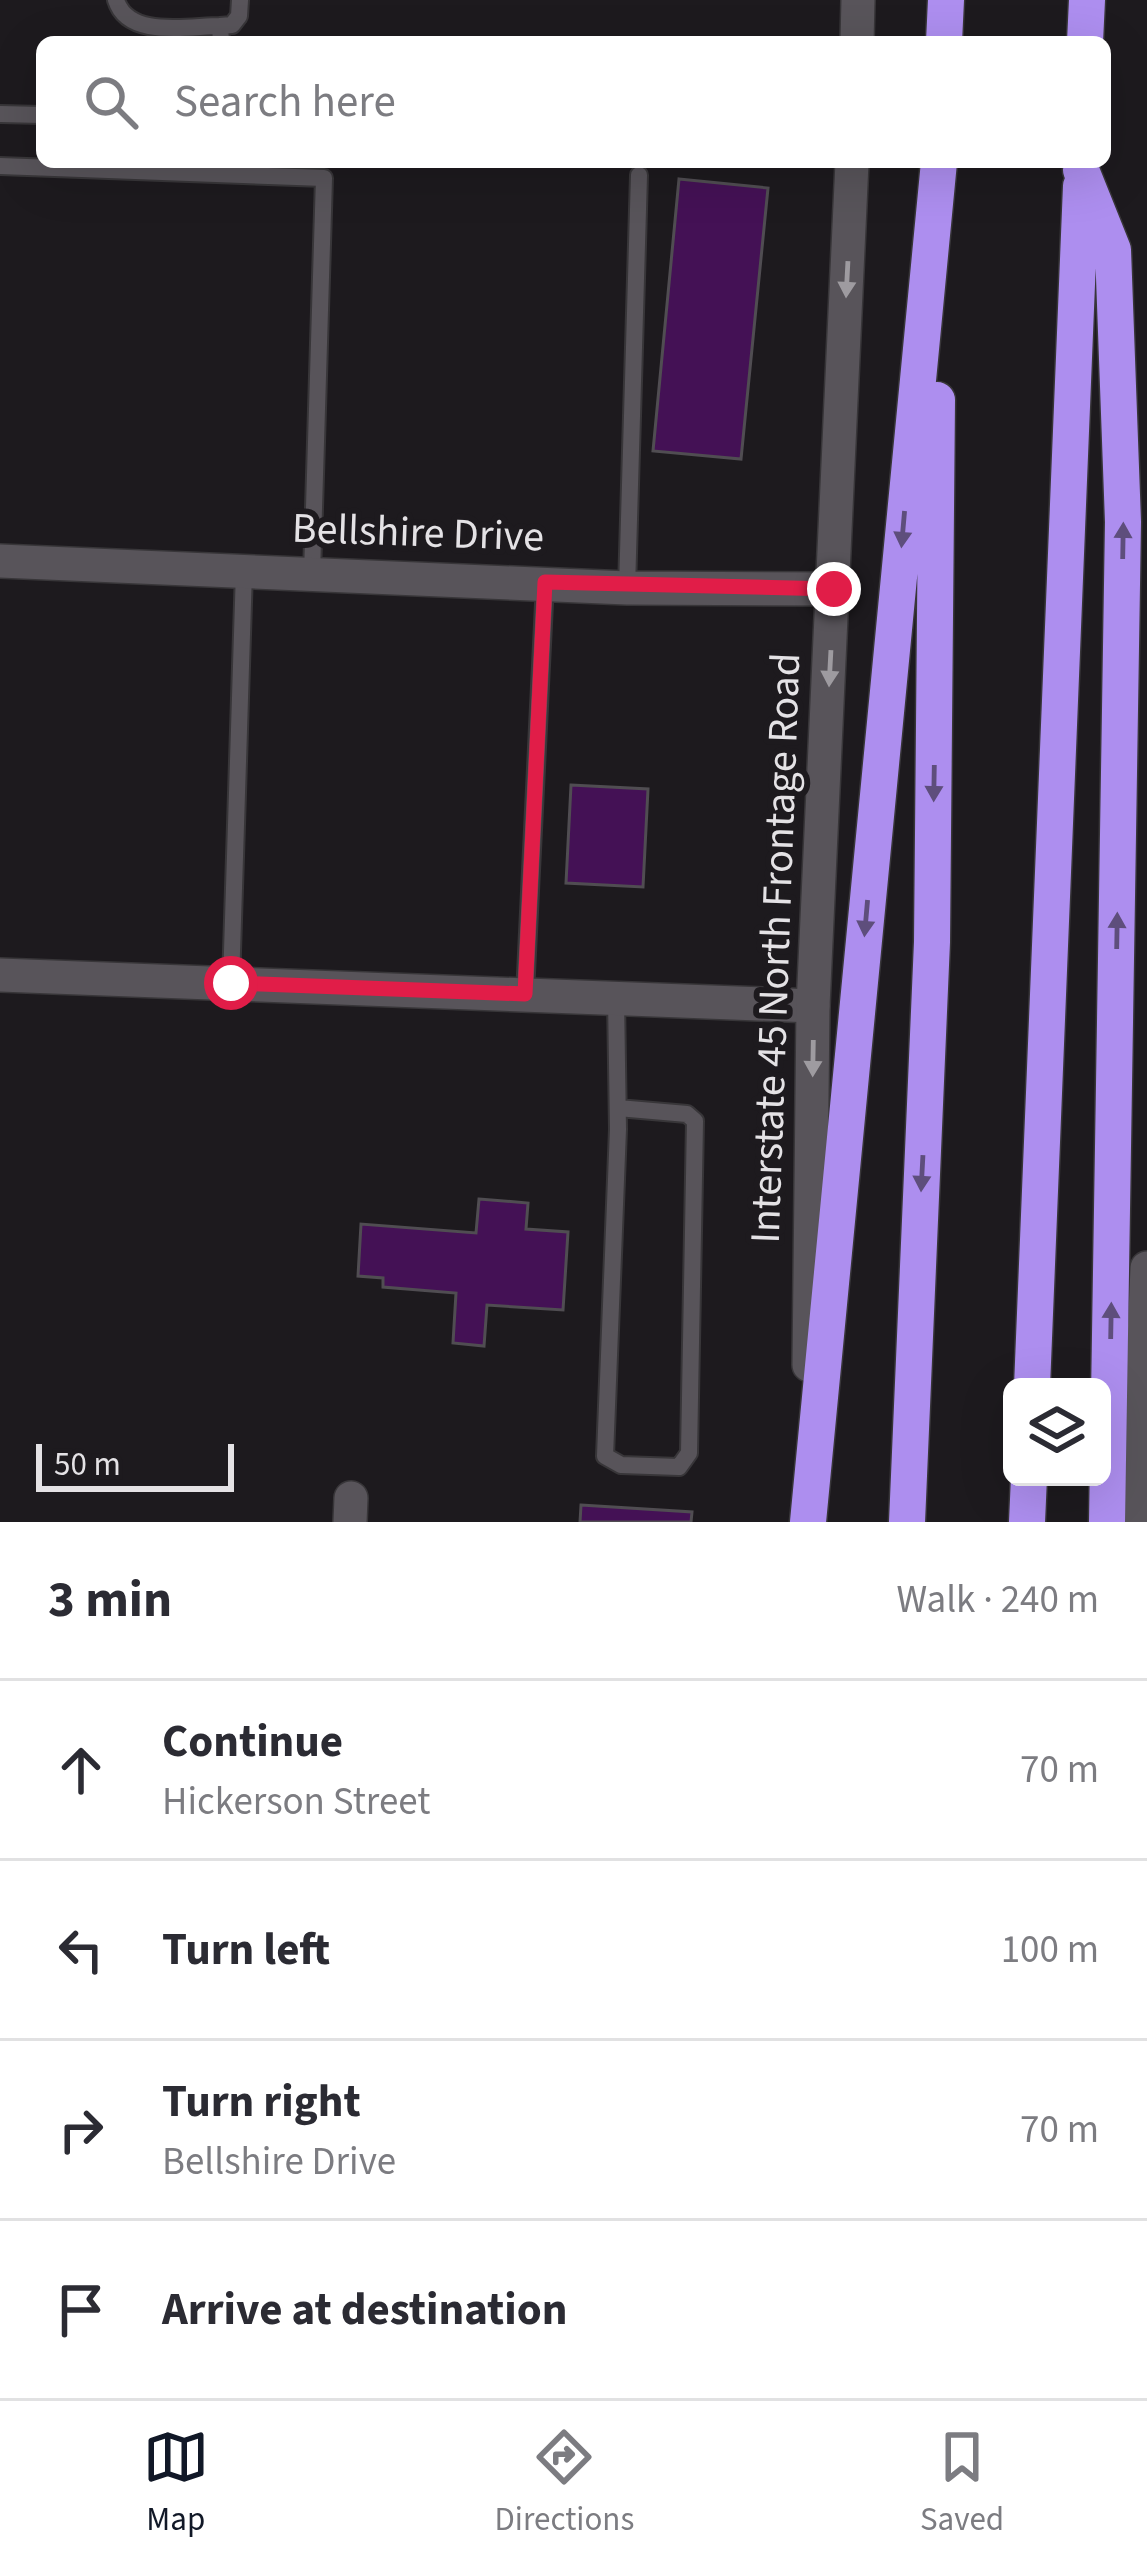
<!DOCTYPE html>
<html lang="en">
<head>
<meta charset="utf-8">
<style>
  :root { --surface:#fff; --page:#f7f7f7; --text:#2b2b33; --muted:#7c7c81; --line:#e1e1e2; --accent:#111827 }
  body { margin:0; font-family:"Source Sans 3",sans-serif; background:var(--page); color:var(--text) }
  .controls { position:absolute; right:36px; bottom:36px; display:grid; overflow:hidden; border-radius:18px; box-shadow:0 12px 48px #0002 }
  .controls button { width:108px; height:108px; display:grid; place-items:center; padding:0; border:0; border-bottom:3px solid var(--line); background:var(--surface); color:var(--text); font:60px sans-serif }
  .scale { position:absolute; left:36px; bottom:30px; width:198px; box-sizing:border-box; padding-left:12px; border:6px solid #e4e2e5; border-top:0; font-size:33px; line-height:42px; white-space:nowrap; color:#e4e2e5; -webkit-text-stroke:9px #1d1a1e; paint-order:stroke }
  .stop { position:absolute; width:36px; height:36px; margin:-27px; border:9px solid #e11d48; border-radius:50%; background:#fff }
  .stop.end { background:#e11d48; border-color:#fff; box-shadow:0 3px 12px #0008 }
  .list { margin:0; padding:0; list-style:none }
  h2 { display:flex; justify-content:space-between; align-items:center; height:156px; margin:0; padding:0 48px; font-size:51px }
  h2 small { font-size:39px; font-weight:400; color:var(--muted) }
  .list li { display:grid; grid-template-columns:78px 1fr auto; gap:36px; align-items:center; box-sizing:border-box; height:180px; padding:0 48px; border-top:3px solid var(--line) }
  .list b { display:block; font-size:45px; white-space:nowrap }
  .list p { margin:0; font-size:39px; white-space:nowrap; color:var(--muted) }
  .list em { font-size:39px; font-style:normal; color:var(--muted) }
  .icon { flex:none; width:66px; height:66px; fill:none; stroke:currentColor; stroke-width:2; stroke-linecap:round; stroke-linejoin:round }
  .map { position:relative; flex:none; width:1147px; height:1522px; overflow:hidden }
  .search { position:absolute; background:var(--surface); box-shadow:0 12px 48px #0002; left:36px; right:36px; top:36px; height:132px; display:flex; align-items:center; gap:30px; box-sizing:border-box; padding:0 42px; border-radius:18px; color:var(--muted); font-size:45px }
  .sheet { height:876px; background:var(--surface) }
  nav { display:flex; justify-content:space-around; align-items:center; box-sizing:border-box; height:168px; border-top:3px solid var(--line); background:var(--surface); font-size:33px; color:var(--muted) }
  nav a { display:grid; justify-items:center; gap:6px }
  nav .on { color:var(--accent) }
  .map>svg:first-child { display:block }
  .building { fill:#415; stroke:#504d52; stroke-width:3 }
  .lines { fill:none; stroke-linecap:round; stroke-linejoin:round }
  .service-casing { stroke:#383639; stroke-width:20 }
  .minor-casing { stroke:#383639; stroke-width:36 }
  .secondary-casing { stroke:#383639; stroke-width:36 }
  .motorway-casing { stroke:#383639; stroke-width:39 }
  .service { stroke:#58545a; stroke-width:16 }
  .minor { stroke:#58545a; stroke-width:33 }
  .secondary { stroke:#58545a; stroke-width:33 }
  .motorway { stroke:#ad8eef; stroke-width:36 }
  .oneway { fill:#9e9ba0 }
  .oneway2 { fill:#5e4e7c }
  .route { stroke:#e11d48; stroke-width:15 }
  .labels { text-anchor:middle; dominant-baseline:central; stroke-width:12; stroke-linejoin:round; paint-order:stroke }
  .street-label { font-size:42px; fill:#e4e2e5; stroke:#1d1a1e }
</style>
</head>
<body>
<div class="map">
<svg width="1147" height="1522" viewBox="0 0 1147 1522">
  <rect width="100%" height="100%" fill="#1d1a1e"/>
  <path class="building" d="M679,179L768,188L741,459L653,451Z
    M571,785L648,789L643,887L566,883Z
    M479,1199L528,1203L526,1229L568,1232L563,1310L487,1305L484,1346L453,1343L456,1293L383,1287V1278L358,1276L361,1224L476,1233Z
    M581,1505L692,1512L691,1522H580Z"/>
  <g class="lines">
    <g class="service-casing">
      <path id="service" d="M116,0C128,39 188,26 220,26
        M221,42L220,26L232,25L239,16L240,0
        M0,114L42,115
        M0,166L324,178L312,574
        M627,588L639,175
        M231,983L244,571
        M525,994L545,583
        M616,998L618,1129L605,1456L621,1465L679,1467L689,1453L695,1121L687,1114L618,1108"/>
    </g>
    <g class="minor-casing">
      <path id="minor" d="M0,561L627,588L834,589
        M0,975L813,1006
        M350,1522L351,1498"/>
    </g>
    <g class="secondary-casing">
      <path id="secondary" d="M857,42L858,0
        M809,1365L813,1006L852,162
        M1136,1522L1147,1268"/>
    </g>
    <g class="motorway-casing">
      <path id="motorway" d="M944,42L946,0
        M1085,42L1087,0
        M1081,170L1113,250L1123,522L1107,1522
        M1032,1387L1081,186
        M808,1522L939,162
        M907,1522L932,942L937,400
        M1027,1522L1029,1477"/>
    </g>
    <use href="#service" class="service"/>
    <use href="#minor" class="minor"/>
    <use href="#secondary" class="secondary"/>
    <use href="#motorway" class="motorway"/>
  </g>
  <defs><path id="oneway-solid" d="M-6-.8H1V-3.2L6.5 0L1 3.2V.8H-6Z" transform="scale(3)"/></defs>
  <g class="oneway">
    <use href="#oneway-solid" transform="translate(847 279) rotate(93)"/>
    <use href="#oneway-solid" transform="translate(830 668) rotate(93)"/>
    <use href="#oneway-solid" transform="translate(813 1058) rotate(91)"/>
  </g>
  <g class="oneway2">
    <use href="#oneway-solid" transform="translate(903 529) rotate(95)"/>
    <use href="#oneway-solid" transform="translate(1123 541) rotate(-89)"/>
    <use href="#oneway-solid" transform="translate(934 783) rotate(91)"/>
    <use href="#oneway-solid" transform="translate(866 918) rotate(95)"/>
    <use href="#oneway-solid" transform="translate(1117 931) rotate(-89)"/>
    <use href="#oneway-solid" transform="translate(922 1173) rotate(93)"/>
    <use href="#oneway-solid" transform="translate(1111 1321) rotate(-89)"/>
  </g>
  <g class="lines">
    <path class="route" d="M231,983L525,994L545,582L834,589"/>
  </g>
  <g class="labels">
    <g class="street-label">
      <text transform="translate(418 533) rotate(2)">Bellshire Drive</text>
      <text transform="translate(776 948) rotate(-88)">Interstate 45 North Frontage Road</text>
    </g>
  </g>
</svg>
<div class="controls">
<button><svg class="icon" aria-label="layers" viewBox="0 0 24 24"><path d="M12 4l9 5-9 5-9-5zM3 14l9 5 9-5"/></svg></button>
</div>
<div class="scale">50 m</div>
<div class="stop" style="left:231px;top:983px"></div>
<div class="stop end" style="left:834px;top:589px"></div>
<div class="search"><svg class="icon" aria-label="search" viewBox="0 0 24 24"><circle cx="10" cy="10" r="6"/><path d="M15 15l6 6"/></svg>Search here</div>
</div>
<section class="sheet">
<h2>3 min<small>Walk · 240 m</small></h2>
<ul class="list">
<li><svg class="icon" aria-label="ahead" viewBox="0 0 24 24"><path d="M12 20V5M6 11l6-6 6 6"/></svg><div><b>Continue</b><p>Hickerson Street</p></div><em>70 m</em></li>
<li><svg class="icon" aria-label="left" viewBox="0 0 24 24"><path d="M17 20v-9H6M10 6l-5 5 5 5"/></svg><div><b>Turn left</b></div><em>100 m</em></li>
<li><svg class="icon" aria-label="right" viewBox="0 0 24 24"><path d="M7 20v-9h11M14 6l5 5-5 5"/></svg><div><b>Turn right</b><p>Bellshire Drive</p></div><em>70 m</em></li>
<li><svg class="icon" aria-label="arrive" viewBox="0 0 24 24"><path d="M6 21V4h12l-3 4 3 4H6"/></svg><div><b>Arrive at destination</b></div></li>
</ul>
</section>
<nav>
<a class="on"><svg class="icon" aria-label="map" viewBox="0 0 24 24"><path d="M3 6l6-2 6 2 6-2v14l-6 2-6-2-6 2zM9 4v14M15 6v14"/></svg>Map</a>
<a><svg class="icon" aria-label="directions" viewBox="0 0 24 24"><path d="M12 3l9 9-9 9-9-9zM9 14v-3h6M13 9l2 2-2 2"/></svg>Directions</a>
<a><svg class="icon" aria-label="saved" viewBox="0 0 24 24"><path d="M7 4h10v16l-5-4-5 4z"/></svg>Saved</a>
</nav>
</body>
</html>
